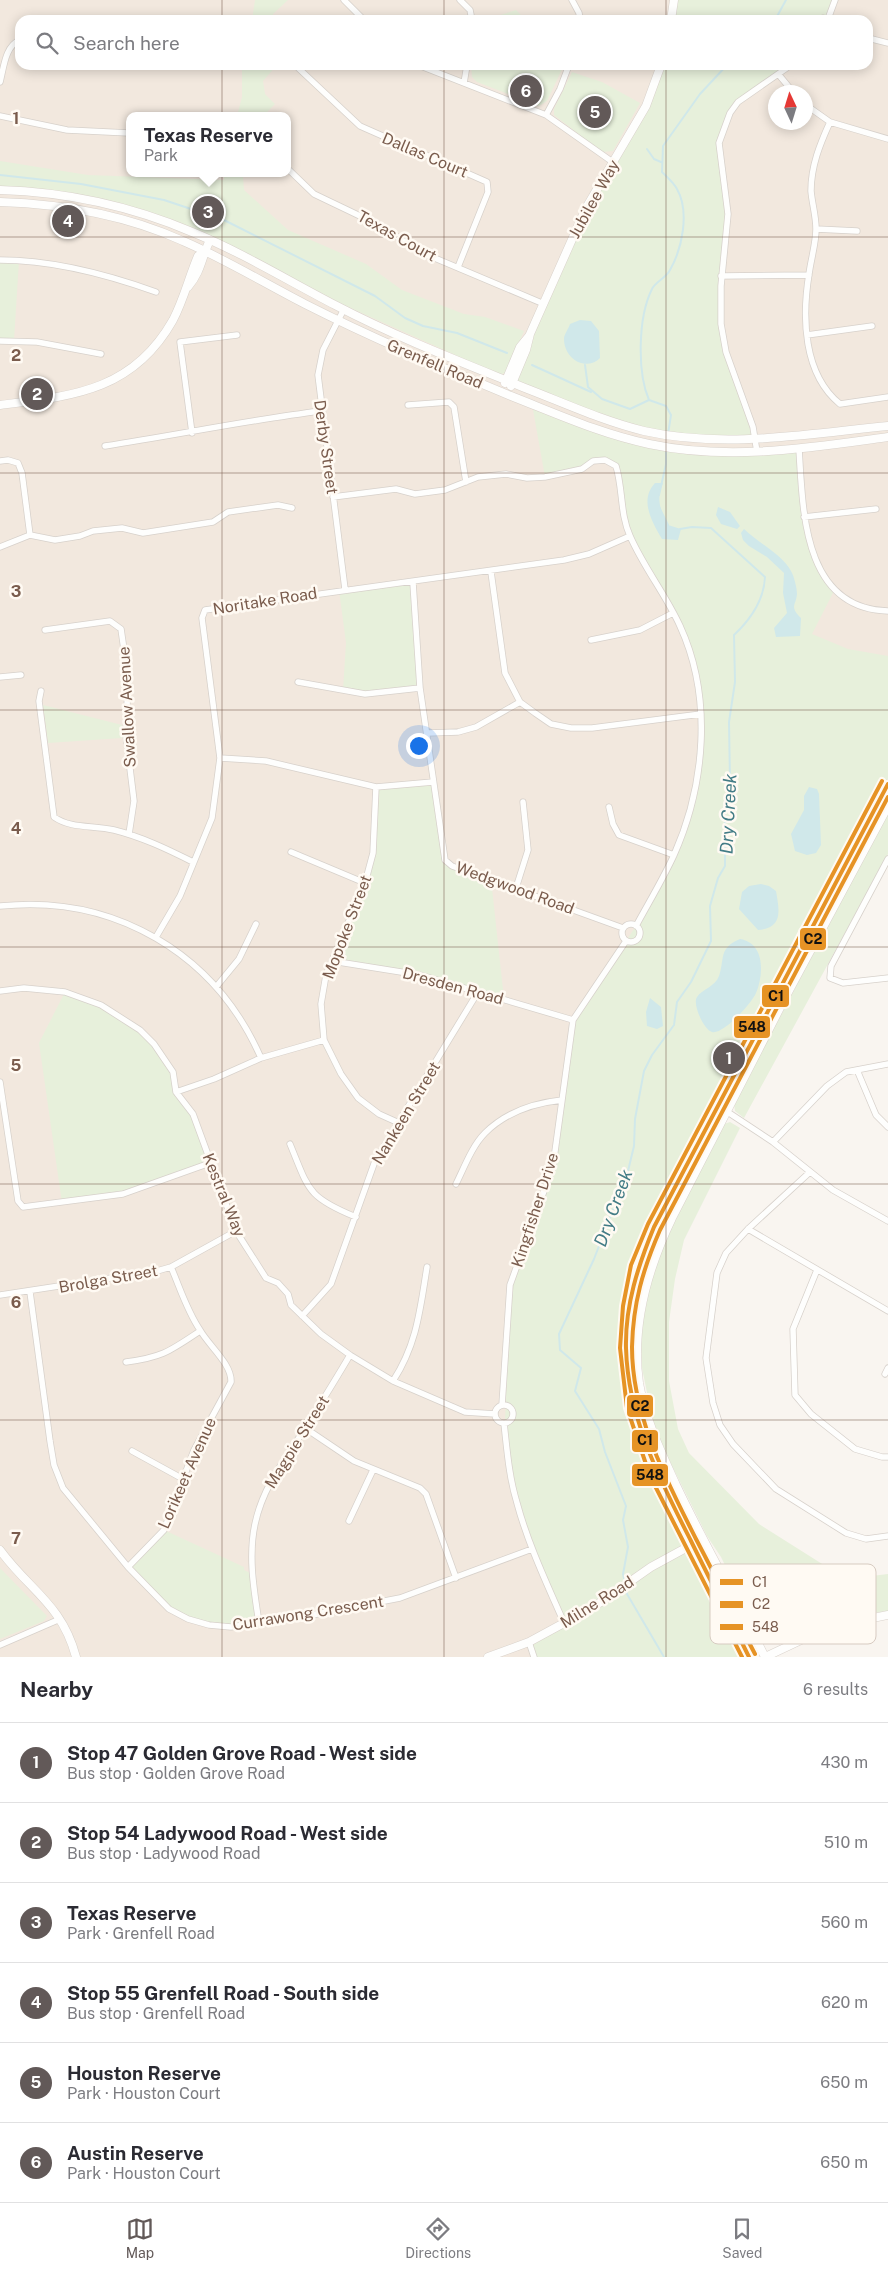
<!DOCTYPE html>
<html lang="en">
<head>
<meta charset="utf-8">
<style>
  :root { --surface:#fff; --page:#f2f2f3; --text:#2b2b33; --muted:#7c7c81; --line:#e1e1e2; --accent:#625958 }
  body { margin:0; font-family:"Public Sans",sans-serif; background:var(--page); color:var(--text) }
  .compass { position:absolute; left:768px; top:85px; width:45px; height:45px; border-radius:50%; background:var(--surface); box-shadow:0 2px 12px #0003; rotate:356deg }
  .you { position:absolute; left:418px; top:745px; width:18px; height:18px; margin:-12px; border:4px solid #fff; border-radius:50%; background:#1a73e8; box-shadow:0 0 0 8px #1a73e833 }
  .badge { display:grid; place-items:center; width:32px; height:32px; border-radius:50%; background:var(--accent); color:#fff; font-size:16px; font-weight:700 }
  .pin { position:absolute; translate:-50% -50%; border:2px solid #fff; box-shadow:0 1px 5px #0006 }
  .popup { position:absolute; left:126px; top:112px; width:165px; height:65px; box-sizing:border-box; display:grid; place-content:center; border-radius:10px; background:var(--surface); filter:drop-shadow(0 1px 4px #0005); font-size:16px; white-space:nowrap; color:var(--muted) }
  .popup b { font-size:19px; color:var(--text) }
  .popup::after { content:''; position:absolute; left:50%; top:100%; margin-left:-10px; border:10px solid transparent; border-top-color:var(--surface) }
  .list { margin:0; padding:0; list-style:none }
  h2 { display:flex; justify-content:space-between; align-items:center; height:65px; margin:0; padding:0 20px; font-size:21px }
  h2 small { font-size:16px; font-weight:400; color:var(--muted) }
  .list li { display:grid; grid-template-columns:32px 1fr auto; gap:15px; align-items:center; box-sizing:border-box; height:80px; padding:0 20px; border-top:1px solid var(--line) }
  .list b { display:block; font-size:19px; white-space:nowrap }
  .list p { margin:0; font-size:16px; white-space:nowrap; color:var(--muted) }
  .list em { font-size:16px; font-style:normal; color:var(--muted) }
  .icon { flex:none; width:28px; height:28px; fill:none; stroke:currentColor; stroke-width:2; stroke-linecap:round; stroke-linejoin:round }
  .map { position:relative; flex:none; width:888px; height:1657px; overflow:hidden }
  .search { position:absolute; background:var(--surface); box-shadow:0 2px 12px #0003; left:15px; right:15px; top:15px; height:55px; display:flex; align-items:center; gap:12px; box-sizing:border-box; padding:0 18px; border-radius:15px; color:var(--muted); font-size:19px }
  .sheet { height:545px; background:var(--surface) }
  nav { display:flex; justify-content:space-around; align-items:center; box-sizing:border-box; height:70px; border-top:1px solid var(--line); background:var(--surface); font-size:14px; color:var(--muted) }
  nav a { display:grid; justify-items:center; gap:2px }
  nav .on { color:var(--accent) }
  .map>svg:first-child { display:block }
  .residential { fill:#f2e8de; fill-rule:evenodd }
  .green { fill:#e7f0db }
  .water { fill:#d0e8ea }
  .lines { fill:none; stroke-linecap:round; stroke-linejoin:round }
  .stream { stroke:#d0e8ea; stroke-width:2 }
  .street-casing { stroke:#d7d1cb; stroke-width:7 }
  .secondary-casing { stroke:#d9d2cb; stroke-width:9 }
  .street { stroke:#fefefd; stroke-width:5.5 }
  .secondary { stroke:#fefefd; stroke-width:8 }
  .bus-1-casing { stroke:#fffaf3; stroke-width:8 }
  .bus-2-casing { stroke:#fffaf3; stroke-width:8 }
  .bus-3-casing { stroke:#fffaf3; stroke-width:8 }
  .bus-1 { stroke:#e69325; stroke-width:4 }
  .bus-2 { stroke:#e69325; stroke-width:4 }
  .bus-3 { stroke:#e69325; stroke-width:4 }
  .grid { fill:none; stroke:#7a5c4d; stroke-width:1; stroke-opacity:0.55 }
  .labels { text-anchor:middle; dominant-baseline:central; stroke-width:5; stroke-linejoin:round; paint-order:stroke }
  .street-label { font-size:16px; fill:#7a5c4d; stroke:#fffaf3 }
  .water-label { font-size:18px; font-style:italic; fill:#437c86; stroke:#fffaf3 }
  .key { fill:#fffaf3; stroke:#d7cbc1; stroke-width:1 }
  .key-label { font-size:14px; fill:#7a5c4d }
  .grid-label { font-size:16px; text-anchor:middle; font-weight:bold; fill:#7a5c4d; stroke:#fffaf3; stroke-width:5; stroke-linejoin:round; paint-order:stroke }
  .line-badge { stroke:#fffaf3; stroke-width:2 }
  .pale-badge-label { font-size:14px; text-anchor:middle; font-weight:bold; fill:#111 }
</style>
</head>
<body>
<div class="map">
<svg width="888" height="1657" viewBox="0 0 888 1657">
  <rect width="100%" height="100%" fill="#f9f5f0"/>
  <path class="residential" d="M0,0H888V784L637,1267L629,1306V1382L656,1473L749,1657H0ZM20,20H868V65H20ZM776,92H806V122H776ZM129,116H287V173H129Z"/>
  <path class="green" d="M255,0H288L273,14V20H252Z
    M674,0H835L824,20H671Z
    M516,10L526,20H485Z
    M242,65H277L263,81L265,94L275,104L263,116H237L242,97Z
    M471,65H564L547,101L539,106L477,82L472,77Z
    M661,65H790L738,102L719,143L727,200L720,306L726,352L755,439L655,433L513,383L586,208L646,106Z
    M572,72L602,82L640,103L613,151L602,152L554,115V109Z
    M0,161L88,175L224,180V173H247L243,177L244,190L288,230L366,264L402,290L464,314L485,317L524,331L506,372L500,375L346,306L211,236L176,221L120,203L53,190L0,187Z
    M0,260L19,261L14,340L0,341Z
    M532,404L619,437L686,450L799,449L804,517L819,570L835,589L812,634L848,649L888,656V784L637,1267L629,1306V1383L656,1473L749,1657H534L529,1642L564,1623L532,1549L511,1478L505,1423L510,1285L553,1166L573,1020L636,926L674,855L699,778L701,714L694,664L673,613L630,536L616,466L605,460L593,461L582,469L545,477Z
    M413,583L420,688L365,694L343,690L346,643L339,590Z
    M43,705L122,725V738L48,743Z
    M433,782L445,860L491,879L504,999L420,975L332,961L365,883L373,853L376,787Z
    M888,812V854L744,1118L735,1111L734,1104Z
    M65,992L101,1005L140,1030L168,1063L175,1085L193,1114L210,1163L142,1189L62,1203L39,1043Z
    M730,1122L740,1128L684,1240L675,1279L669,1322V1381L678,1429L689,1453L759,1524L846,1579L888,1574V1611L849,1616L845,1600L798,1591L778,1590L764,1603L748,1612L721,1557L707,1536L655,1432L642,1368L641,1337L647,1293L661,1248L724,1124Z
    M164,1530L244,1567V1570L252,1574L259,1623L231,1627L209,1625L169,1609L128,1567Z
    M0,1568L47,1616L44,1621L0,1639Z"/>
  <path class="water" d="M580,320L591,321L599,331L600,358C586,372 564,359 564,339C564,334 568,330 570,324Z
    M655,483H663C656,499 660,510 668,525L681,529L678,540L662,539C652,522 639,500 655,483Z
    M718,507L730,512L740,526L737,529L721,524L716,515Z
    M744,529C758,543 782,554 791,571C794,576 797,588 797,594C796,606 789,606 801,618L800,636L776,637L774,628L787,613L783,593L784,573L767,557L749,546L743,540L741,533Z
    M809,787L817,789L819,794L821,845L816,853L807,855L795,851L791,834L804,810V796Z
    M761,884L769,886L776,891C779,909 784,928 758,930L739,909L742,892L749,886Z
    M740,939C765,943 764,974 756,993C752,1003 723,1035 712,1032C704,1030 692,1004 697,997C702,989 715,987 719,976C725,959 718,948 740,939Z
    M650,998L661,1007L663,1026L657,1029L647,1026L646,1012Z"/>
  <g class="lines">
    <path class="stream" d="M775,20L786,0
      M647,149L654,159L661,162
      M0,175L81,184L164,200L224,220L375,296L405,318L423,326L457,333L507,353
      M532,365L591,392
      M585,365L588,387L602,399L630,409L649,400
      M668,434L671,415L666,406L649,400C637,372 638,317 652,289C655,282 666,278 670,270C682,249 690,212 677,189C674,183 667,177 662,172L663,146L700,94L727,65
      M659,495L666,464V448
      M659,507L668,525
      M625,1583L623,1574L628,1547L623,1520L626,1506L605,1452L599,1429L575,1391L581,1368L560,1350L559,1334L594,1259L628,1171L634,1146L635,1119L644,1071L652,1055L674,1025L677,1002L691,982L711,941L710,906L718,878L725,866V813L730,781L729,722L735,682L734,635C751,619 764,600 765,577L711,528L692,527L680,529
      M626,1587L627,1594L664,1657"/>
    <g class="street-casing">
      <path id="street" d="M344,0L364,20
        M460,0L470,10L472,20
        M572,0L579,13L580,20
        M828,19L835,0
        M818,20L823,18L828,20
        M868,38L888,43
        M295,65L360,126L487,182L488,192L458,267
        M418,65L546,115L614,163
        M779,75L793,92
        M0,82C4,67 5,46 20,40
        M464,83L467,65
        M806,105L830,122L888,139
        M546,115L560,89L569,65
        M0,116L67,130L129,133
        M830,122C820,144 811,166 811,191C812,203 816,216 816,229C816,243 811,259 809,274C802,317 803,374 840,404L888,397
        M287,168L314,194L383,227L418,251L544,304
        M816,229L857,231
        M0,260C53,260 106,274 156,292
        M721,276L809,275
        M344,309L323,350L318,375L345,589
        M807,335L872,326
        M0,341L37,342L101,354
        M408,405L449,402L454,407L466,482
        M192,433L180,342L237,335
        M105,446C177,435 248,420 321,411
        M799,449C803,511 803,609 888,611
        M757,452L753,427L726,352L721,324V286L728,214L719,143L730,113L738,102L791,65
        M0,461L8,460L18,463L22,473L30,535
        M333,497L396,489L415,494L445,490L478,477L506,474L527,478L545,477L582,469L593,461L605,460L616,466C623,489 620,514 630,536C644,568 666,595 680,626C713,698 705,785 674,855C663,879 649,902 636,926
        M804,517L876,509
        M0,547L30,535L55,540L80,536L93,531L122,528L143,533L213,522L228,512L278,505L292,508
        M491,572L505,673L520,702L535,713L551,724L571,728H592L701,714
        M413,583L420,688L445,860L452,866L623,928
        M45,630L110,621L121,629L128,677L126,736L134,801L129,834
        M591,640L640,630L673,613
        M0,677L21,675
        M298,682L365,694L420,688
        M41,691L39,701L54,817C71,829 93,825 114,830C142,837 167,849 193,862
        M428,733L458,732L476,727L520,702
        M220,758L266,761L376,787L433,782
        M376,787L373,853L365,883L326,975L321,1004L324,1040L341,1074L358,1098L379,1114L399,1123
        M609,807L613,824L619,835L674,855
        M291,852L365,883
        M888,859L831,966L830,978L843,983L888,978
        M516,888L528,850L523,802
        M0,906C114,894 215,953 261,1058
        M622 933a9 9 0 1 1 18 0a9 9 0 1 1-18 0Z
        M156,937L180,896L212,818L220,758L202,618L205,610L564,560L589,554L630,536
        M332,961L420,975L573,1020
        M216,987L239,959L256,924
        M0,991L24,988L65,992L101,1005L140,1030L154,1044L173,1072L176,1092L193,1114L236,1231L266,1278L278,1283L288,1294L291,1305L321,1334L350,1355L393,1381L465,1412L495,1414
        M857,1070L876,1115L888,1127
        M0,1082L18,1201L23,1207L123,1194L210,1163
        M176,1092L214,1079L261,1058L324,1040
        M717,1105L773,1142L833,1190L888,1221
        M773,1142L827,1086L846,1072L888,1064
        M290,1144C309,1190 307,1197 356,1217
        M810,1172L748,1229L726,1253L717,1273L706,1358L713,1403L720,1425L733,1444L776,1489L846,1533L866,1539L888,1536
        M456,1184C464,1168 472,1146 485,1133C505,1113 534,1103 562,1100
        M748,1229L888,1311
        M817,1270L793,1329L795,1395L811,1414L855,1449L882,1457H888
        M30,1292L50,1441L54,1465L63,1488L128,1567L169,1609L188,1619L209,1625L231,1627L312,1615L400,1598L532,1549
        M0,1295L157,1271L171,1267L236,1231
        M302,1316L331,1284L375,1161L478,992
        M126,1362C163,1357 170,1351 200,1331
        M885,1374L888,1368
        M393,1381C417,1344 420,1310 427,1267
        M502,1405L510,1285L553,1166L573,1020L626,941
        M495 1414a9 9 0 1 1 18 0a9 9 0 1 1-18 0Z
        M504,1423C507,1450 509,1477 517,1503C528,1544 547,1584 564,1623
        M305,1428L354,1461L420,1488L426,1494L456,1578
        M132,1451L183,1479
        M349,1521L373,1470
        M128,1567L164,1530L194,1450L231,1382C232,1364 209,1346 200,1330C187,1311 180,1288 171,1267
        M259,1623C254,1590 248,1557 255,1524C263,1486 286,1458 306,1427C321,1403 336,1379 350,1355
        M529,1642L534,1657
        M0,1645L60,1619"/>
    </g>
    <g class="secondary-casing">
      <path id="secondary" d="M671,20L674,0
        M0,190C66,192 131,206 192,232C241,252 287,280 335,305C396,337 461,362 525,388C564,403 603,421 644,431C725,449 807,434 888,426
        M0,202C62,204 126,215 183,241C225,259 264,283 305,304C372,338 441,367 511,396C557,414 601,434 649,444C729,461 808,448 888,437
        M188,287C202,270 201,258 210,240
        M505,383L520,347L529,336
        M511,386L526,350L530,334L586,208L646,106L661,65
        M0,405C73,396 133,391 173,320C184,299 189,277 198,256L205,251
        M0,1550C29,1590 62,1604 76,1657
        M488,1657L529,1642L564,1623L601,1602L651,1567L695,1543
        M749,1657L656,1473L633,1407L626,1348L629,1306L637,1267L654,1227L888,784
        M765,1657C736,1599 704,1544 676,1485C661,1452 645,1419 639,1383C631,1326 648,1268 672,1218L785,998L888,806
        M765,1657L829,1627L888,1615"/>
    </g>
    <use href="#street" class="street"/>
    <use href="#secondary" class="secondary"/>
    <g class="bus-1-casing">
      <path id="bus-1" d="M749,1657C730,1618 710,1580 691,1541C660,1480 628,1419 626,1348C625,1305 638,1266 654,1227L888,784"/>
    </g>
    <g class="bus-2-casing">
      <path id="bus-2" d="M755,1654C735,1616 716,1577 696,1539C666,1479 632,1416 632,1347C633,1303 643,1269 660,1230L888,797"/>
    </g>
    <g class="bus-3-casing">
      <path id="bus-3" d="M742,1657L650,1476L627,1408L620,1348L623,1306L631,1265L648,1224L882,781"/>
    </g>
    <use href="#bus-1" class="bus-1"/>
    <use href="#bus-2" class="bus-2"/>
    <use href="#bus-3" class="bus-3"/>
  </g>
  <path class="grid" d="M222,0V20M444,0V20M666,0V20M222,65V1657M444,65V1657M666,65V1657M0,237H888M0,473H888M0,710H888M0,947H888M0,1184H888M0,1420H888"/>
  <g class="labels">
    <g class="street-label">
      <text transform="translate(425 155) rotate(23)">Dallas Court</text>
      <text transform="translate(594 199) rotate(-61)">Jubilee Way</text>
      <text transform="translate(397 236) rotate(29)">Texas Court</text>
      <text transform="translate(435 364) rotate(23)">Grenfell Road</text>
      <text transform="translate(326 447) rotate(82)">Derby Street</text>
      <text transform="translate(265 601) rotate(-9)">Noritake Road</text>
      <text transform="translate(127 707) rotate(-93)">Swallow Avenue</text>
      <text transform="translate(515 888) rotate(20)">Wedgwood Road</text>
      <text transform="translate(347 927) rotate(-69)">Mopoke Street</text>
      <text transform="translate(453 986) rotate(15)">Dresden Road</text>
      <text transform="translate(406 1113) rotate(-59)">Nankeen Street</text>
      <text transform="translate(224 1195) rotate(68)">Kestral Way</text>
      <text transform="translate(535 1210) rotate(-72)">Kingfisher Drive</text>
      <text transform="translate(108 1279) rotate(-10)">Brolga Street</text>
      <text transform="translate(297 1442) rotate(-58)">Magpie Street</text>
      <text transform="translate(187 1473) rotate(-66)">Lorikeet Avenue</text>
      <text transform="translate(597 1602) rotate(-32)">Milne Road</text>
      <text transform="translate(308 1613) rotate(-9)">Currawong Crescent</text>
    </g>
    <g class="water-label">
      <text transform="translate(728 814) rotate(-87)">Dry Creek</text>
      <text transform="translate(613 1208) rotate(-70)">Dry Creek</text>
    </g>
  </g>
  <rect x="710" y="1564" width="166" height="80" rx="8" class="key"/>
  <rect x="720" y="1579" width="23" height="6" fill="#e69325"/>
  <rect x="720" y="1601" width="23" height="7" fill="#e69325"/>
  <rect x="720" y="1624" width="23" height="6" fill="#e69325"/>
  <g class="key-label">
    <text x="752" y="1587">C1</text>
    <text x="752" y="1609">C2</text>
    <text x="752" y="1632">548</text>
  </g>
  <g class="grid-label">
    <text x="16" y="124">1</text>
    <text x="16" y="361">2</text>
    <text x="16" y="597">3</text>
    <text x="16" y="834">4</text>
    <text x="16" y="1071">5</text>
    <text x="16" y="1308">6</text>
    <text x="16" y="1544">7</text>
  </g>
  <g class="line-badge">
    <rect x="799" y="927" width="28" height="24" rx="5" fill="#e69325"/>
    <rect x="761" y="984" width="29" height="24" rx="5" fill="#e69325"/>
    <rect x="733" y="1015" width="38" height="24" rx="5" fill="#e69325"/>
    <rect x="626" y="1394" width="28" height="24" rx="5" fill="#e69325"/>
    <rect x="631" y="1429" width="28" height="24" rx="5" fill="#e69325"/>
    <rect x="631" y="1463" width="38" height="24" rx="5" fill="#e69325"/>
  </g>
  <g class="pale-badge-label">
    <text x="813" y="944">C2</text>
    <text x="776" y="1001">C1</text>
    <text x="752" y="1032">548</text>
    <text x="640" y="1411">C2</text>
    <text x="645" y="1445">C1</text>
    <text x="650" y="1480">548</text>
  </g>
</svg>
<svg class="compass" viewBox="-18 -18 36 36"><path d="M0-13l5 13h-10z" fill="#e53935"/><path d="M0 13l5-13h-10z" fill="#7c7c81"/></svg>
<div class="you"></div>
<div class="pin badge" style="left:729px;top:1058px">1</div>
<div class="pin badge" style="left:37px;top:394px">2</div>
<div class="pin badge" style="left:208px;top:212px">3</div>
<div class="popup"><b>Texas Reserve</b>Park</div>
<div class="pin badge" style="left:68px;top:221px">4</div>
<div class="pin badge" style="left:595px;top:112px">5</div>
<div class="pin badge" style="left:526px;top:91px">6</div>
<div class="search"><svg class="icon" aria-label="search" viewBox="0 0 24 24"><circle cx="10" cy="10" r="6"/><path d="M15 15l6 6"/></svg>Search here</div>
</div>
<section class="sheet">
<h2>Nearby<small>6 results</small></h2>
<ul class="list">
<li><span class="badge">1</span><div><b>Stop 47 Golden Grove Road - West side</b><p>Bus stop · Golden Grove Road</p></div><em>430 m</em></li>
<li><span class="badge">2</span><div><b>Stop 54 Ladywood Road - West side</b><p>Bus stop · Ladywood Road</p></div><em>510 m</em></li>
<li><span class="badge">3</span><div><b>Texas Reserve</b><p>Park · Grenfell Road</p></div><em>560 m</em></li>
<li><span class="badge">4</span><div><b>Stop 55 Grenfell Road - South side</b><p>Bus stop · Grenfell Road</p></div><em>620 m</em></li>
<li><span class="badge">5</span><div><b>Houston Reserve</b><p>Park · Houston Court</p></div><em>650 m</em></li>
<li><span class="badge">6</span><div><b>Austin Reserve</b><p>Park · Houston Court</p></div><em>650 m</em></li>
</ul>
</section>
<nav>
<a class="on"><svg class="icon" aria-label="map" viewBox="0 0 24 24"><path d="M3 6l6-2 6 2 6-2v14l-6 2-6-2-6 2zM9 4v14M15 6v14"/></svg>Map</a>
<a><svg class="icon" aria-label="directions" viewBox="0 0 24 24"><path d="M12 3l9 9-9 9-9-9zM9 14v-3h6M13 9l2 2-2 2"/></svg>Directions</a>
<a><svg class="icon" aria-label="saved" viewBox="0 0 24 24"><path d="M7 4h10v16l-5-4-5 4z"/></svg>Saved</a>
</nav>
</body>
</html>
